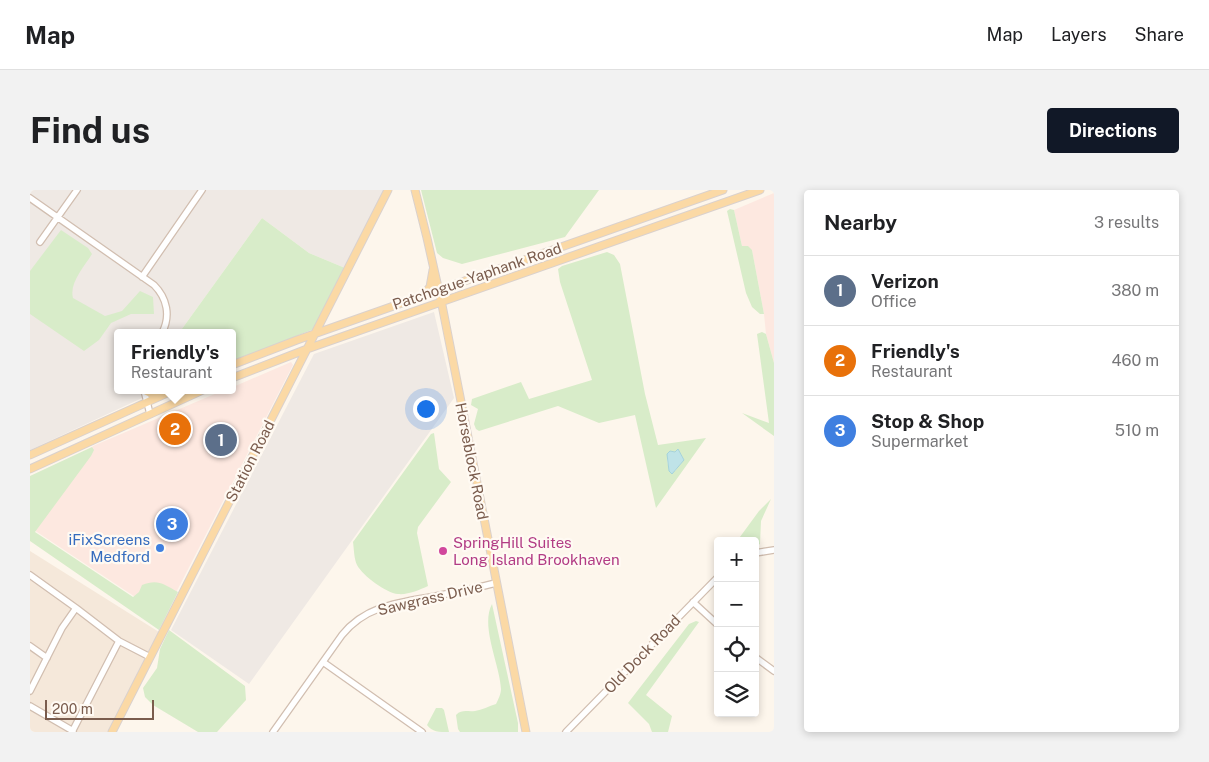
<!DOCTYPE html>
<html lang="en">
<head>
<meta charset="utf-8">
<style>
  :root { --surface:#fff; --page:#f2f2f2; --text:#202124; --muted:#757577; --line:#e0e0e0; --accent:#111827 }
  body { margin:0; font-family:"Public Sans",sans-serif; background:var(--page); color:var(--text) }
  .controls { position:absolute; right:15px; bottom:15px; display:grid; overflow:hidden; border-radius:5px; box-shadow:0 2px 8px #0003 }
  .controls button { width:45px; height:45px; display:grid; place-items:center; padding:0; border:0; border-bottom:1px solid var(--line); background:var(--surface); color:var(--text); font:25px sans-serif }
  .scale { position:absolute; left:15px; bottom:12px; width:109px; box-sizing:border-box; padding-left:5px; border:2px solid #7a5c4d; border-top:0; font-size:14px; line-height:18px; white-space:nowrap; color:#7a5c4d; -webkit-text-stroke:4px #fffaf3; paint-order:stroke }
  .you { position:absolute; left:395px; top:218px; width:18px; height:18px; margin:-12px; border:4px solid #fff; border-radius:50%; background:#1a73e8; box-shadow:0 0 0 8px #1a73e833 }
  .badge { display:grid; place-items:center; width:32px; height:32px; border-radius:50%; background:var(--accent); color:#fff; font-size:16px; font-weight:700 }
  .pin { position:absolute; translate:-50% -50%; border:2px solid #fff; box-shadow:0 1px 5px #0006 }
  .popup { position:absolute; left:84px; top:139px; width:122px; height:65px; box-sizing:border-box; display:grid; place-content:center; border-radius:5px; background:var(--surface); filter:drop-shadow(0 1px 4px #0005); font-size:16px; white-space:nowrap; color:var(--muted) }
  .popup b { font-size:19px; color:var(--text) }
  .popup::after { content:''; position:absolute; left:50%; top:100%; margin-left:-10px; border:10px solid transparent; border-top-color:var(--surface) }
  .list { margin:0; padding:0; list-style:none }
  h2 { display:flex; justify-content:space-between; align-items:center; height:65px; margin:0; padding:0 20px; font-size:21px }
  h2 small { font-size:16px; font-weight:400; color:var(--muted) }
  .list li { display:grid; grid-template-columns:32px 1fr auto; gap:15px; align-items:center; box-sizing:border-box; height:70px; padding:0 20px; border-top:1px solid var(--line) }
  .list b { display:block; font-size:19px; white-space:nowrap }
  .list p { margin:0; font-size:16px; white-space:nowrap; color:var(--muted) }
  .list em { font-size:16px; font-style:normal; color:var(--muted) }
  .icon { flex:none; width:28px; height:28px; fill:none; stroke:currentColor; stroke-width:2; stroke-linecap:round; stroke-linejoin:round }
  .map { position:relative; flex:none; width:744px; height:542px; overflow:hidden; border-radius:5px }
  header { display:flex; align-items:center; gap:30px; box-sizing:border-box; height:70px; padding:0 25px; background:var(--surface); border-bottom:1px solid var(--line) }
  header strong { font-size:24px }
  nav { display:flex; gap:28px; margin-inline-start:auto; font-size:18px }
  .intro { display:flex; align-items:center; justify-content:space-between; box-sizing:border-box; height:120px; padding:0 30px }
  h1 { margin:0; font-size:35px }
  .button { padding:12px 22px; border-radius:5px; background:var(--accent); color:#fff; font-size:18px; font-weight:700 }
  main { display:flex; gap:30px; padding:0 30px }
  aside { flex:1; background:var(--surface); border-radius:5px; box-shadow:0 2px 8px #0003 }
  .map>svg:first-child { display:block }
  .residential { fill:#f5e8da }
  .commercial { fill:#fde8e0 }
  .industrial { fill:#efe9e4 }
  .green { fill:#d8ecc9; fill-rule:evenodd }
  .water { fill:#bfe3e8; stroke:#a5d3da }
  .lines { fill:none; stroke-linecap:round; stroke-linejoin:round }
  .minor-casing { stroke:#d1beb0; stroke-width:8 }
  .major-casing { stroke:#dad1cd; stroke-width:9 }
  .minor { stroke:#fff; stroke-width:5.5 }
  .major { stroke:#fbd9a5; stroke-width:7 }
  .shop-dot { fill:#3f7fe0; stroke:#fffaf3; stroke-width:2 }
  .hotel-dot { fill:#d1479c; stroke:#fffaf3; stroke-width:2 }
  .labels { text-anchor:middle; dominant-baseline:central; stroke-width:4.5; stroke-linejoin:round; paint-order:stroke }
  .street-label { font-size:15px; fill:#7a5c4d; stroke:#fffaf3 }
  .shop-label { font-size:15px; fill:#366cbe; stroke:#fffaf3; text-anchor:end }
  .hotel-label { font-size:15px; fill:#b23c85; stroke:#fffaf3; text-anchor:start }
</style>
</head>
<body>
<header>
<strong>Map</strong>
<nav><a>Map</a><a>Layers</a><a>Share</a></nav>
</header>
<div class="intro"><h1>Find us</h1><a class="button">Directions</a></div>
<main>
<div class="map">
<svg width="744" height="542" viewBox="0 0 744 542">
  <rect width="100%" height="100%" fill="#fdf6ec"/>
  <path class="residential" d="M0,361L129,442L79,542H0Z"/>
  <path class="commercial" d="M744,3V173L736,144L734,124L722,60L712,56L704,20Z
    M261,172L263,175L134,426L4,340L63,256L194,200H202L203,197Z"/>
  <path class="industrial" d="M0,0H355L315,78L279,63L232,28L149,143H88V200H125V202L0,260Z
    M404,122L424,208L219,494L141,440L284,164Z"/>
  <path class="green" d="M391,0H569L535,47L432,74L413,68L407,63Z
    M700,19L704,20L712,56H718L722,60L734,124H730L722,117L716,103L697,21Z
    M232,28L279,63L315,78L284,139L203,171L202,143H149Z
    M31,40L58,58L62,64C54,77 39,93 43,108L75,126L92,121L110,101L123,107L124,124H101L81,133L69,150L54,161L0,124V81Z
    M577,62L584,65L590,74L615,204L628,255L676,248L626,318L605,225L569,233L528,216L449,241L446,239L444,234L448,219L441,215L442,209L491,192L499,209L562,190L530,92L528,79L532,76ZM648,259L654,270L645,281H639L637,269L640,261L645,262Z
    M732,142L736,144L744,173V246L712,223L739,233L727,144Z
    M404,243L409,279L421,292L388,337L387,343L398,396C389,400 378,405 368,404C356,403 333,386 327,375C324,369 324,359 323,352L401,244Z
    M62,257L64,260L61,266L5,342L103,407L109,402L112,395C128,389 133,394 148,402L129,440L0,351V286Z
    M741,309L731,331L730,354L725,357V351H707L729,321Z
    M462,414L488,533V542H430L428,539L426,525C432,519 437,522 445,521C452,520 459,516 466,514C468,510 471,504 471,499C470,475 450,436 462,414Z
    M666,431L669,432L616,505L642,526L638,542H622L619,534L598,513L659,434Z
    M139,440L215,496L216,510L187,542H168L123,515L115,507L113,498L127,478L130,459Z
    M406,518H412L414,520L419,542C409,542 402,542 397,535Z"/>
  <path class="water" d="M648,259L654,270L642,284L639,281L637,264L640,261L645,262Z"/>
  <g class="lines">
    <g class="minor-casing">
      <path id="minor" d="M0,8L124,95C137,108 141,126 132,143
        M10,52L47,0
        M112,87L172,0
        M114,200L120,224
        M725,363L744,360
        M0,385L46,418L89,451L120,467
        M663,412L688,435
        M0,456L17,468
        M725,467L744,481
        M293,472L392,542
        M0,501L32,438L46,418
        M0,516L43,541
        M42,542L89,451
        M243,542L312,445C336,415 371,412 406,406C426,402 446,398 466,393
        M536,542L688,387"/>
    </g>
    <g class="major-casing">
      <path id="major" d="M385,0L397,48L412,115L496,542
        M394,104L400,97L403,80
        M202,175L267,150L693,0
        M202,188L277,159L730,0
        M114,200L122,204H130
        M0,265L144,200
        M0,279L173,200
        M82,542L358,0"/>
    </g>
    <use href="#minor" class="minor"/>
    <use href="#major" class="major"/>
  </g>
  <circle class="shop-dot" cx="130" cy="358" r="5"/>
  <circle class="hotel-dot" cx="413" cy="361" r="5"/>
  <g class="labels">
    <g class="street-label">
      <text transform="translate(447 86) rotate(-19)">Patchogue-Yaphank Road</text>
      <text transform="translate(220 271) rotate(-63)">Station Road</text>
      <text transform="translate(442 271) rotate(79)">Horseblock Road</text>
      <text transform="translate(400 408) rotate(-13)">Sawgrass Drive</text>
      <text transform="translate(612 464) rotate(-46)">Old Dock Road</text>
    </g>
    <g class="shop-label">
      <text x="120" y="349">iFixScreens<tspan x="120" dy="17">Medford</tspan></text>
    </g>
    <g class="hotel-label">
      <text x="423" y="352">SpringHill Suites<tspan x="423" dy="17">Long Island Brookhaven</tspan></text>
    </g>
  </g>
</svg>
<div class="controls">
<button>+</button>
<button>−</button>
<button><svg class="icon" aria-label="locate" viewBox="0 0 24 24"><circle cx="12" cy="12" r="6"/><path d="M12 2v4M12 18v4M2 12h4M18 12h4"/></svg></button>
<button><svg class="icon" aria-label="layers" viewBox="0 0 24 24"><path d="M12 4l9 5-9 5-9-5zM3 14l9 5 9-5"/></svg></button>
</div>
<div class="scale">200 m</div>
<div class="you"></div>
<div class="pin badge" style="left:191px;top:250px;background:#5c6f8a">1</div>
<div class="pin badge" style="left:145px;top:239px;background:#e8710a">2</div>
<div class="popup"><b>Friendly's</b>Restaurant</div>
<div class="pin badge" style="left:142px;top:334px;background:#3f7fe0">3</div>
</div>
<aside>
<h2>Nearby<small>3 results</small></h2>
<ul class="list">
<li><span class="badge" style="background:#5c6f8a">1</span><div><b>Verizon</b><p>Office</p></div><em>380 m</em></li>
<li><span class="badge" style="background:#e8710a">2</span><div><b>Friendly's</b><p>Restaurant</p></div><em>460 m</em></li>
<li><span class="badge" style="background:#3f7fe0">3</span><div><b>Stop &amp; Shop</b><p>Supermarket</p></div><em>510 m</em></li>
</ul>
</aside>
</main>
</body>
</html>
